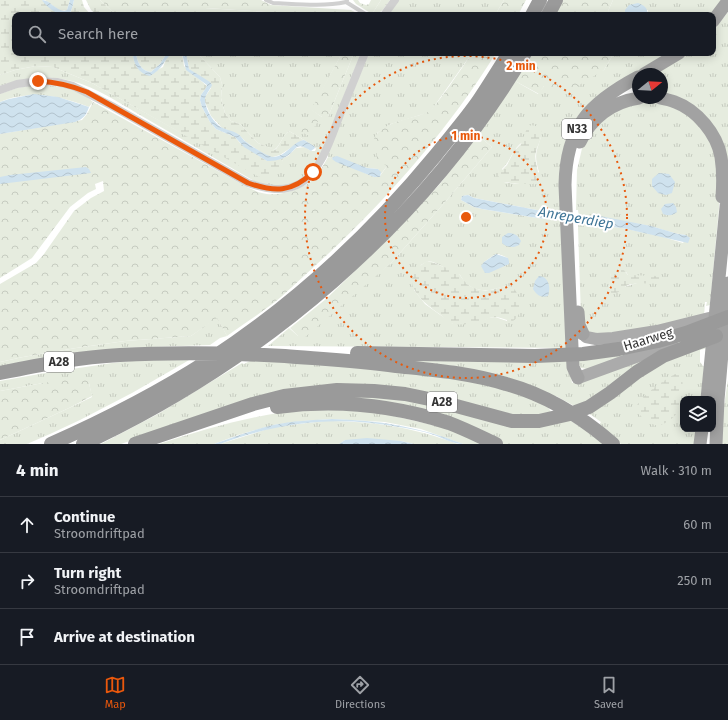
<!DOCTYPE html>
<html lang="en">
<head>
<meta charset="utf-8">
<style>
  :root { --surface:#171b24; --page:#242831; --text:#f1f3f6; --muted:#9ea1a6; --line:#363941; --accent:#ea580c }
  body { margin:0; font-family:"Fira Sans",sans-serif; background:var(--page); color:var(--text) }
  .controls { position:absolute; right:12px; bottom:12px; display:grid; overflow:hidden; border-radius:8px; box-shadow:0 2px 10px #0003 }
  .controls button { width:36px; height:36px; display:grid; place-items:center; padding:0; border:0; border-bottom:1px solid var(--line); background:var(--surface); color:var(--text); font:20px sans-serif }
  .compass { position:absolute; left:632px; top:68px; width:36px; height:36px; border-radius:50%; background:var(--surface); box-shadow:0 2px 10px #0003; rotate:72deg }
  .stop { position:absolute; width:12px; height:12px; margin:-9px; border:3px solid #ea580c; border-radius:50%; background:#fff }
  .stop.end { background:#ea580c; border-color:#fff; box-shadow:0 1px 4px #0008 }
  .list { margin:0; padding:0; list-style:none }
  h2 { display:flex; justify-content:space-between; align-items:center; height:52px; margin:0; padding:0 16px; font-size:17px }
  h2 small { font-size:13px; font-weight:400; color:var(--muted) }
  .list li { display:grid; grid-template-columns:26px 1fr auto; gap:12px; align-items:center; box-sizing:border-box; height:56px; padding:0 16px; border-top:1px solid var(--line) }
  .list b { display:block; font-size:15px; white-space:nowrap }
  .list p { margin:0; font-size:13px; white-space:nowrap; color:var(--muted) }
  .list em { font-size:13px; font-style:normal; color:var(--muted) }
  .icon { flex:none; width:22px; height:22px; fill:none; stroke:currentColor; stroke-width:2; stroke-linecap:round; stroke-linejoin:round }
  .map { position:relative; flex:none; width:728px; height:444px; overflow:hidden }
  .search { position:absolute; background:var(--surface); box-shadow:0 2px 10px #0003; left:12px; right:12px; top:12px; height:44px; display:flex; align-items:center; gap:10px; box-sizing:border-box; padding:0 14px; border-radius:8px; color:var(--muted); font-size:15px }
  .sheet { height:220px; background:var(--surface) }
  nav { display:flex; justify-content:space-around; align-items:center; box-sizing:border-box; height:56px; border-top:1px solid var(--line); background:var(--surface); font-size:11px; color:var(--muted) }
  nav a { display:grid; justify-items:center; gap:2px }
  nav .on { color:var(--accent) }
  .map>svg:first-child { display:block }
  .grass { fill:url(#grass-tufts); fill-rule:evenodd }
  .forest { fill:url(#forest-crowns) }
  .wetland { fill:url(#wetland-marsh) }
  .water { fill:url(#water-waves) }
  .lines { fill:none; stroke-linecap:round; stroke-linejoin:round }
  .stream { stroke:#cfe2ee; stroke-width:2 }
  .service { stroke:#d0d0d0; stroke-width:4 }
  .minor { stroke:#d0d0d0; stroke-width:8 }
  .primary { stroke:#ababab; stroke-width:12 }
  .trunk { stroke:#a2a2a2; stroke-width:13 }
  .motorway { stroke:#9a9a9a; stroke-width:14 }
  .route { stroke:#ea580c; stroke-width:5 }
  .ring { fill:none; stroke:#e8590c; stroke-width:2; stroke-dasharray:2 4 }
  .labels { text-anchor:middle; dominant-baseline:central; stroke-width:4; stroke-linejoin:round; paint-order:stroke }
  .shield { fill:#fff; stroke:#707070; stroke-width:1 }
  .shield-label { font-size:12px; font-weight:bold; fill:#333 }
  .street-label { font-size:13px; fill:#333; stroke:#fff }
  .water-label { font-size:14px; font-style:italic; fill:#3f7597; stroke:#fff }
  .centre { fill:#e8590c; stroke:#fff; stroke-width:2 }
  .ring-label { font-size:12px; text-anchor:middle; font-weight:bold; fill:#e8590c; stroke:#fff; stroke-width:4; stroke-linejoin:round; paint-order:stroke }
</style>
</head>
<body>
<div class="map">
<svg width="728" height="444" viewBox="0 0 728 444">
  <defs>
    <pattern id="grass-tufts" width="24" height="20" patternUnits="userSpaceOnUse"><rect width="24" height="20" fill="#e6ecdf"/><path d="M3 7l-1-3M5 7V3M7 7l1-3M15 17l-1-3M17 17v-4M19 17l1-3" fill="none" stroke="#c6cbc0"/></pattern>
    <pattern id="forest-crowns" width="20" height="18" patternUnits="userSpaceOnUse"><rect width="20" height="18" fill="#e6ecdf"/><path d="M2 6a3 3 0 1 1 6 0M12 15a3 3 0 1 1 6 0" fill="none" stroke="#c6cbc0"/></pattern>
    <pattern id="wetland-marsh" width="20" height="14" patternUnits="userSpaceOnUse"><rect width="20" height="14" fill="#e6ecdf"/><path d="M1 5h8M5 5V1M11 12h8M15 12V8" fill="none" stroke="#c6cbc0"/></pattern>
    <pattern id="water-waves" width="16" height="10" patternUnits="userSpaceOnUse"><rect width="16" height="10" fill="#cfe2ee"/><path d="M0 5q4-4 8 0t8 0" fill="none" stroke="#b2c2cd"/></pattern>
  </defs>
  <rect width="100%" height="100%" fill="#fff"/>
  <path class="grass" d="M381,0H390C384,8 382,14 372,14Z
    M398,0H504L495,15H388Z
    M613,0H725L713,15H648V10L624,14L625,15H609L608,11Z
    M205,8L311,15H201Z
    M728,12V161L720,142L662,94V74H652L687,53H713V31Z
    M197,53H342L312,110L322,117H328L354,53H361L321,153C311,170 297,189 275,186C268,185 261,183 254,181C216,159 178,137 140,115C119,103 96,87 72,81C45,75 26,77 0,86V75L15,70L36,66L53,67L92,83L187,136L280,169L283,158L288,156L296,148L305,147L311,151H315L316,149L314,146L289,131C282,136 281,145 274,150L258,143L240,124L231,121L225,113L221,98L222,85L220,77Z
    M369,53H472L430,112L391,124L377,133V151L387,166L381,174L378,169L367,168L334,157L332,159L328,157V153Z
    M614,53H673L581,113L566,139L561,161L563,215L474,198L468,195L462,196L461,200L474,207L482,209L544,219H563L569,348L268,346L289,328L298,336L391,263L446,201L492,147L478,135L515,81L538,94L544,86L604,70ZM541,137C536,152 534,156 539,172C525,182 521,186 504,182L502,169C510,162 512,151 520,144C525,140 535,139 541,137ZM499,254L508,258L506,265L498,268L484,262L494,255ZM428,261L433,262L460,275L465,283L473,288L481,290H490L506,286L507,321L495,317L488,318L479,322L453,324L425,304L414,290L421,265Z
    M35,85C56,86 77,86 93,102L89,107C60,96 31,89 0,102V94L17,88Z
    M650,101L667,105L683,112L698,122L714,144L720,178L719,208L710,305L706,306L707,302H705L704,317L642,331L588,334L581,316L578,228L579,221L594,225L622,228L660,236L683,243L687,237L686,235C674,234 662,229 650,226C626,221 602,220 579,217L578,210H576L577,170L583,144L604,117L630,104ZM626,272L628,275L662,283H637L624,287L609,289L611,273Z
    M217,317L227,336L220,338L210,345L124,348L0,367V362L23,357L76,348L125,341L191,336Z
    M728,329L587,369L581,368L577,361Z
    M728,343L700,350V362L704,367L701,399H683V429H699L697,444H621L599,425L601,422L587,412L571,421L609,444H501L493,439L312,397L353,392L550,422L683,350Z
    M666,351L578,408L556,396L555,397L375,358H568L572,383Z
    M191,359L132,393L80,420L50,434L27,444H0V440L69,408L92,397L89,383H43L0,391V381L45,373L112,363L140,360Z
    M252,360L360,364L507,387L547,406L552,413L528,419L371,388L197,418L121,444H101L158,414L242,363L244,364Z
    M728,380V444H718V443Z
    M305,409L376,411L445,427L484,444H463L421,429L385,422L332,419L303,421L273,425L238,435L214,444H159C207,428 255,415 305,409Z
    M324,421C373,421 412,427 458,444H414L401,441L345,440L339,444H220L274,427Z"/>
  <path class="forest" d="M100,0H261L271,5L351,10L360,15H311L206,8L201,15H116Z
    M353,0H358L360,3L366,5L369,4L371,0H381L372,14L356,4Z
    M504,0H526L518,15H495Z
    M563,0H613L608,11L609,15H554Z
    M342,53H354L328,117H322L311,110Z
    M472,53H496C450,127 392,194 328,254C312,268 297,283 281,297C264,311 245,323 227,336L217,318L191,336L125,341L76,348L23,357L0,362V284L36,263L44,254L74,211L91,198L104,191L103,181L95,184L96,189L88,193L70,207L32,258L0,278V134L82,120L87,114L93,102L247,187C252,189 257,192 262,193C276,197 298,191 310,182C318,176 323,166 328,157L374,177L380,176L387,166L377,160V151L372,150C371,121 409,121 428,112C434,110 466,62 472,53Z
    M533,53H614L604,70L576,87L559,93L544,86L539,94L515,81Z
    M309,115L318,121L309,136L300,131Z
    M478,135L492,147L446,201L391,263L304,338L298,336L290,328L326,299L391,236L439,185Z
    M85,377L89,383L92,396L69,408L0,440V391L43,383Z"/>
  <path class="wetland" d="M0,0H42L50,8L61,15L71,12L74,0H82L84,7L91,15H15V53H133L134,61L147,75L163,67L167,57L172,53H182L184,66L207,86L206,88L201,95L200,100L202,107L210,122L216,129L235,137L240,143L267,161L283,158L281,169L270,174L259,177L92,83L53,67L36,66L15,70L0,75Z
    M45,0H70L67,10L60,11Z
    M86,0H100L116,15H97L91,10Z
    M136,53H167L160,64L151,72C141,71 137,62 136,53Z
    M186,53H197L220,77L222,85L221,98L225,113L231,121L240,124L258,143L275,150C281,144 282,136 289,131L304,140L301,141L280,155L273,157H268L246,142L239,135L222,128L211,116L204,100L205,97L211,88L189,69Z
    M531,125L540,127C544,136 538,143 536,152C533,162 541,171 537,181L533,184L511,183L504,182L499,178V173L507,165L514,151L521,144L527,128Z
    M427,261C434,262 438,265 444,267C447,268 451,269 453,270C464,275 461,284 477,289C481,290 485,291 489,290C497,290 508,281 515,290C521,298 520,308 518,317L513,321C506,321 501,317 495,317C490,317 485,320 481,322C474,324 460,325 453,324C447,323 443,316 438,313C418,299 397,279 427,261Z
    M614,268H622L628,275L658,276L662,277L664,279L663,283C651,285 640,281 628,285C622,288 619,294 612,294C607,288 610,276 612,269Z
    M675,374H679L682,377C685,400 681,420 657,426C646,421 638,418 637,405C647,391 660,383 675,374Z"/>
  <path class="water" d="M42,0C50,0 55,10 64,11L67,10L70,0H74C73,4 72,10 70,13C62,20 45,6 42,0Z
    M638,3C645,6 647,7 648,15H625V10L629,5Z
    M133,53H136C137,62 141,71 151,72L160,64L167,53H172C163,61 163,69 150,76C139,74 133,64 133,53Z
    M182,53H186L189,69L210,82L212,85C210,90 204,96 205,101C206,110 212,119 218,125C224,130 232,130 238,134C241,136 243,140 246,142C251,146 268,157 273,157C286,157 292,142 304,140L314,146L315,148L311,151C295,141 298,149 287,156C281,160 274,161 267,161L244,147L235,137L216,129L210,122L202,107L200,100L201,95L206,88L207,85L186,70Z
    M34,94L58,97L89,107C86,116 83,119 75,122L0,134V102L9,99Z
    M337,156L367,168L378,169L381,172L380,177H374L336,162L332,159L333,157Z
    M86,167L89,169L91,173L0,184V177L10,175Z
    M659,173L669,174L675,182L672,193L666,195L658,193L652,186V179Z
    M468,195L474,198L563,215V219H544L482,209L474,207L461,200L462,196Z
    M673,203L676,207L677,212C672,216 669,216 663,214L661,209L665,204Z
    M600,216L651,226L678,234L686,235L690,238L688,243L622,228L594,225L579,221V217L589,218Z
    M508,233C514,233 518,235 521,241L519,245C514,248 507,248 502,243V237Z
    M496,254L508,258L509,261V264L489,273H485L481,266L484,262Z
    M539,276C549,277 551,287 548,296C540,298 537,295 533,289L535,281Z
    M332,419C378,420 420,427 463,444C453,444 443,438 434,435C423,431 411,429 399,427C336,415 279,422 220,444H214C234,437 253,430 273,425C292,421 312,420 332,419Z
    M367,438L401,441L414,444H339L345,440Z"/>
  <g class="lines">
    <path class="stream" d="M571,218L580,219"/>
    <path class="service" d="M266,0L273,3C297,4 322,7 346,2
      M347,0L346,2L367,15"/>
    <path class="minor" d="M384,15L395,0
      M0,90L17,84L38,81L57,82L73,86L112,106L248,183C266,189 284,193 301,183C322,170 332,135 341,112C349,93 357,73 365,53"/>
    <path class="primary" d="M583,334L586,337L596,339L613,338L657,331L709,318
      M578,378L644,354L673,346"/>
    <path class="trunk" d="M713,21L728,1
      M644,74L679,53
      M660,98C665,99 670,100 675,102C697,110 717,134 721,157C723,170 723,184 722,197
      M580,142C591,118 612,102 639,98
      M578,312L579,325L583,334
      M578,378L573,367L572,347L565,185C566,127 589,103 638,77
      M707,399L728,187
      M700,444L702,429
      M716,444L718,400L728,283"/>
    <path class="motorway" d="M532,15L540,0
      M548,15L556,0
      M357,353L535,356L583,354L619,349L658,341L686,333L728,317
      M0,373C39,365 80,357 120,355C175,352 230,353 285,356C322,359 359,361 396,366C433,370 471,373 506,384C546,395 582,417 613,444
      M277,407C335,399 393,405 449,423C465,429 481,437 496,444
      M51,444C105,420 158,393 208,361C294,305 370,235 435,156C450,137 466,119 479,100C489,85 499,69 509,53
      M83,444C263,360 423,224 525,53
      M135,444L253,404L284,396L337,390L374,391L405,394L434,400L512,421H539L570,414L589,407L610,393L637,372L663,356L716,336"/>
  </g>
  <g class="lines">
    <path class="route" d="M38,81C56,82 70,85 87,92L248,183C274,192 292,193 313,172"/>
  </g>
  <g class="ring">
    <circle cx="466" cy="217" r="81"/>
    <circle cx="466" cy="217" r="161"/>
  </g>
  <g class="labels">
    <g class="shield">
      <rect x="562" y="119" width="30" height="20" rx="3"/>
      <rect x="44" y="352" width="30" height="20" rx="3"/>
      <rect x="427" y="392" width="30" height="20" rx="3"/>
    </g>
    <g class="shield-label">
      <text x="577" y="129">N33</text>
      <text x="59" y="362">A28</text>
      <text x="442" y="402">A28</text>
    </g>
    <g class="street-label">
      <text transform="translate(648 339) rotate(-17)">Haarweg</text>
    </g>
    <g class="water-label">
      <text transform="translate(576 218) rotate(10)">Anreperdiep</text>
    </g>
  </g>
  <circle cx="466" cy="217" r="6" class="centre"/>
  <g class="ring-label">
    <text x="521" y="70">2 min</text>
    <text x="466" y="140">1 min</text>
  </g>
</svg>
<div class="controls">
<button><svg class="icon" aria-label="layers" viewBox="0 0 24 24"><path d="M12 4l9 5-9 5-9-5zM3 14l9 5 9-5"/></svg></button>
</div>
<svg class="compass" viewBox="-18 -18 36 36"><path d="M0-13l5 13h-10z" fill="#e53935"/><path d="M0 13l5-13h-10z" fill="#9ea1a6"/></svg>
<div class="stop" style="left:313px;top:172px"></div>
<div class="stop end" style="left:38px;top:81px"></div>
<div class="search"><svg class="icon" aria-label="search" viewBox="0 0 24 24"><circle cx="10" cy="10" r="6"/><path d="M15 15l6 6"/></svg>Search here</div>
</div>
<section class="sheet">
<h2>4 min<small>Walk · 310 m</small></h2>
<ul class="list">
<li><svg class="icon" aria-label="ahead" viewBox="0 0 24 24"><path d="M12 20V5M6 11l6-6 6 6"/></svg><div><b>Continue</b><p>Stroomdriftpad</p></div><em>60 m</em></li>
<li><svg class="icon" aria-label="right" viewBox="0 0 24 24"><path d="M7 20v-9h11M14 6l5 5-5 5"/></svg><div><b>Turn right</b><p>Stroomdriftpad</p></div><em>250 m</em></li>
<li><svg class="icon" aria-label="arrive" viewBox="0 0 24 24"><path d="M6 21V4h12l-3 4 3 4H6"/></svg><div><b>Arrive at destination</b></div></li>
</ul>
</section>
<nav>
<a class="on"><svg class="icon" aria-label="map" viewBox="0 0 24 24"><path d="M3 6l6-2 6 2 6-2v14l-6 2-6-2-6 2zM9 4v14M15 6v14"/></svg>Map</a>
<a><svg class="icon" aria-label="directions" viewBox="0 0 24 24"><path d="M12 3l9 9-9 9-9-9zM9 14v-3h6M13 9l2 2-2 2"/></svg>Directions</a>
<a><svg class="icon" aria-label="saved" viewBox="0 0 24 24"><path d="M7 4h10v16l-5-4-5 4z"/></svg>Saved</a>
</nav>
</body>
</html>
